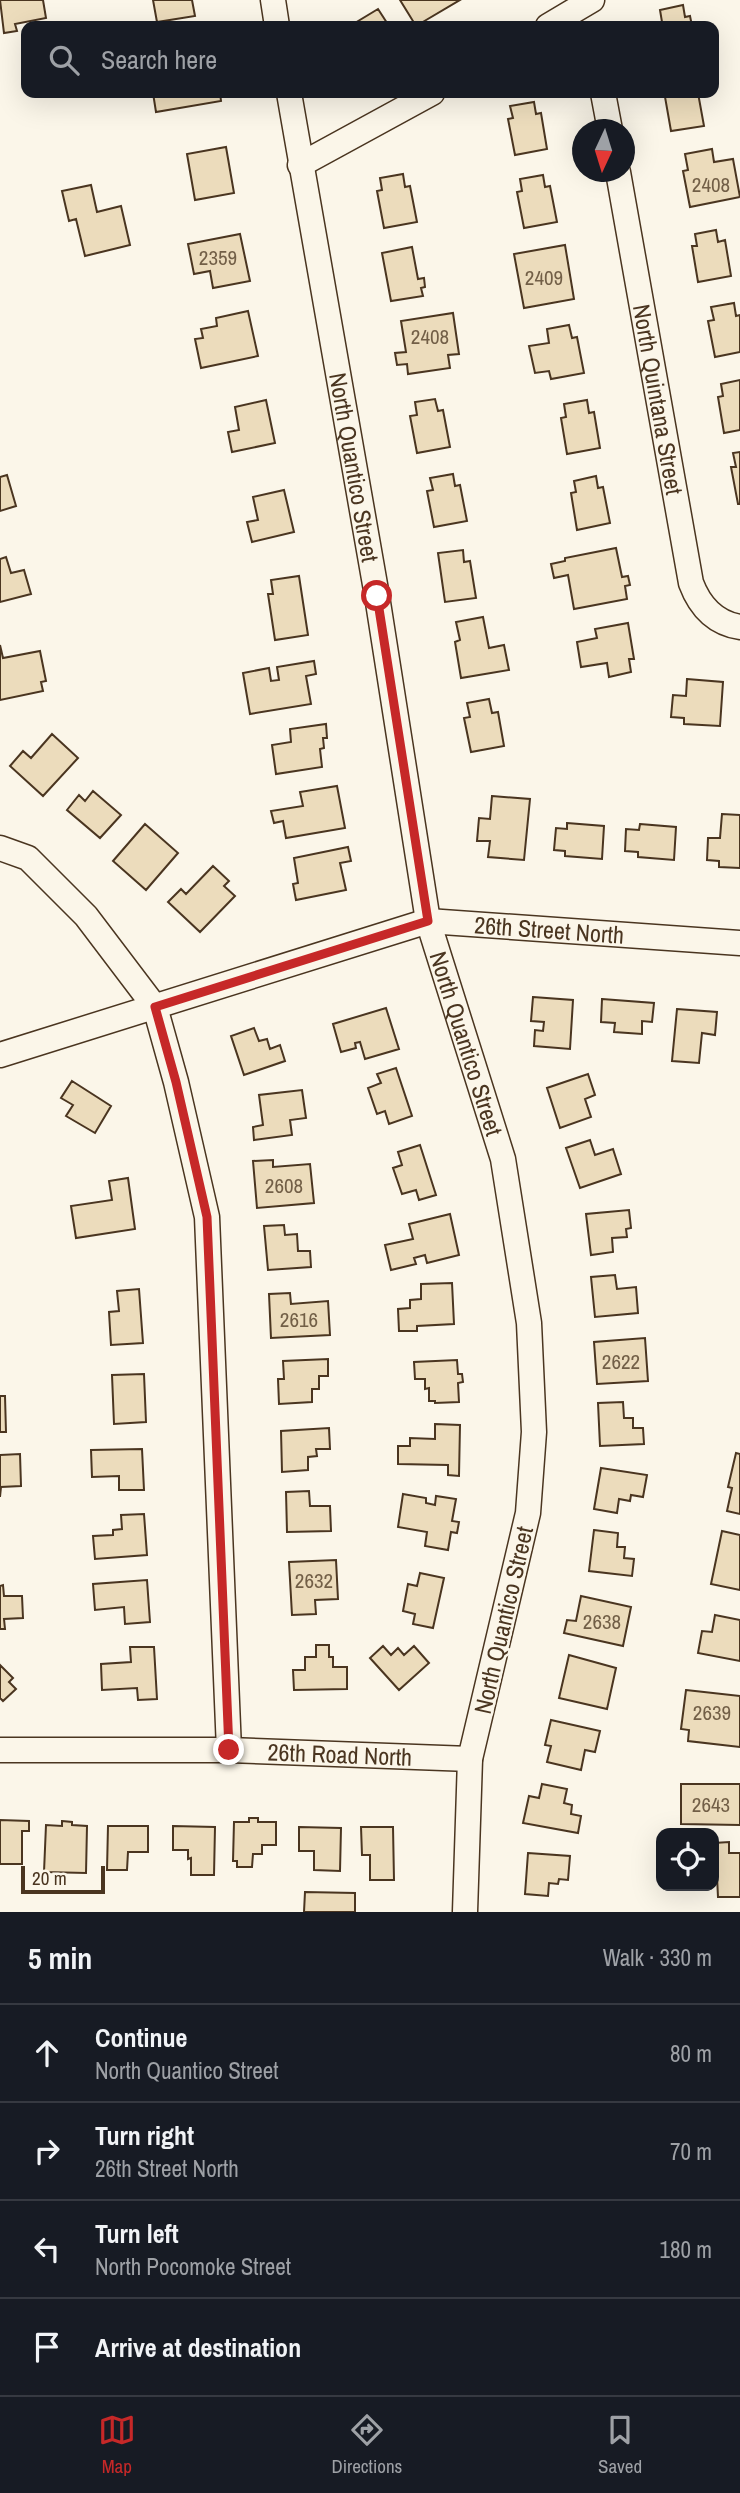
<!DOCTYPE html>
<html lang="en">
<head>
<meta charset="utf-8">
<style>
  :root { --surface:#171b24; --page:#20242c; --text:#f1f3f6; --muted:#9ea1a6; --line:#363941; --accent:#c62828 }
  body { margin:0; font-family:"Archivo Narrow",sans-serif; background:var(--page); color:var(--text) }
  .controls { position:absolute; right:21px; bottom:21px; display:grid; overflow:hidden; border-radius:14px; box-shadow:0 7px 28px #0002 }
  .controls button { width:63px; height:63px; display:grid; place-items:center; padding:0; border:0; border-bottom:2px solid var(--line); background:var(--surface); color:var(--text); font:35px sans-serif }
  .compass { position:absolute; left:572px; top:119px; width:63px; height:63px; border-radius:50%; background:var(--surface); box-shadow:0 7px 28px #0002; rotate:184deg }
  .scale { position:absolute; left:21px; bottom:18px; width:84px; box-sizing:border-box; padding-left:7px; border:4px solid #4a3520; border-top:0; font-size:19px; line-height:24px; white-space:nowrap; color:#4a3520; -webkit-text-stroke:5px #fbf6e9; paint-order:stroke }
  .stop { position:absolute; width:21px; height:21px; margin:-16px; border:5px solid #c62828; border-radius:50%; background:#fff }
  .stop.end { background:#c62828; border-color:#fff; box-shadow:0 2px 7px #0008 }
  .list { margin:0; padding:0; list-style:none }
  h2 { display:flex; justify-content:space-between; align-items:center; height:91px; margin:0; padding:0 28px; font-size:30px }
  h2 small { font-size:23px; font-weight:400; color:var(--muted) }
  .list li { display:grid; grid-template-columns:46px 1fr auto; gap:21px; align-items:center; box-sizing:border-box; height:98px; padding:0 28px; border-top:2px solid var(--line) }
  .list b { display:block; font-size:26px; white-space:nowrap }
  .list p { margin:0; font-size:23px; white-space:nowrap; color:var(--muted) }
  .list em { font-size:23px; font-style:normal; color:var(--muted) }
  .icon { flex:none; width:38px; height:38px; fill:none; stroke:currentColor; stroke-width:2; stroke-linecap:round; stroke-linejoin:round }
  .map { position:relative; flex:none; width:740px; height:1912px; overflow:hidden }
  .search { position:absolute; background:var(--surface); box-shadow:0 7px 28px #0002; left:21px; right:21px; top:21px; height:77px; display:flex; align-items:center; gap:18px; box-sizing:border-box; padding:0 24px; border-radius:14px; color:var(--muted); font-size:26px }
  .sheet { height:483px; background:var(--surface) }
  nav { display:flex; justify-content:space-around; align-items:center; box-sizing:border-box; height:98px; border-top:2px solid var(--line); background:var(--surface); font-size:19px; color:var(--muted) }
  nav a { display:grid; justify-items:center; gap:4px }
  nav .on { color:var(--accent) }
  .map>svg:first-child { display:block }
  .building { fill:#ecdcbc; stroke:#4a3520; stroke-width:2 }
  .lines { fill:none; stroke-linecap:round; stroke-linejoin:round }
  .minor-casing { stroke:#4a3520; stroke-width:27 }
  .minor { stroke:#fbf6e9; stroke-width:24 }
  .route { stroke:#c62828; stroke-width:9 }
  .labels { text-anchor:middle; dominant-baseline:central; stroke-width:5; stroke-linejoin:round; paint-order:stroke }
  .number-label { font-size:21px; fill:#725f47 }
  .street-label { font-size:24px; fill:#4a3520; stroke:#fbf6e9 }
</style>
</head>
<body>
<div class="map">
<svg width="740" height="1912" viewBox="0 0 740 1912">
  <rect width="100%" height="100%" fill="#fbf6e9"/>
  <path class="building" d="M0,0H43L46,18L15,24L17,31L4,33Z
    M153,0H192L195,16L157,22Z
    M400,0H460L416,26Z
    M683,5L685,17L690,16L692,26H659L658,22H662L660,10Z
    M378,9L389,26H350Z
    M153,93H220L221,101L156,112Z
    M669,93H698L704,126L671,131L665,97L670,95Z
    M534,102L536,114L541,113L547,149L515,155L508,119L513,118L510,106Z
    M226,147L234,193L195,200L187,154Z
    M712,149L714,162L733,159L740,197L690,207L683,171L688,170L685,154Z
    M403,174L405,187L410,186L417,222L384,228L377,191L382,190L380,178Z
    M543,175L545,187L550,186L557,222L524,228L517,192L522,191L520,179Z
    M91,185L97,212L121,206L130,245L85,256L76,219L69,221L62,191Z
    M716,230L718,242L725,240L731,276L698,282L692,246H697L695,234Z
    M240,234L250,281L213,288L210,271L194,274L188,244Z
    M565,245L574,299L524,308L514,254Z
    M412,247L418,279L424,278L425,287L421,288L423,296L391,301L382,253Z
    M734,303L736,316L740,315V352L715,357L708,321L714,320L711,307Z
    M248,311L258,356L201,368L195,339L203,338L201,329L217,326L216,318Z
    M453,313L459,354L448,355L450,368L408,374L407,364L397,365L395,353L406,352L401,321Z
    M569,325L572,338L577,337L584,373L551,379L549,371L535,373L529,346L549,343L547,329Z
    M740,380V430L724,433L718,397L723,396L721,384Z
    M435,399L438,411L443,410L450,447L417,453L410,416L417,415L415,402Z
    M266,400L275,443L232,452L228,432L239,430L235,407Z
    M587,400L589,413L594,412L600,448L567,454L561,418L566,417L564,404Z
    M740,452V504H738L731,467H736L733,453Z
    M453,474L455,486L460,485L467,521L434,527L427,491L433,490L430,478Z
    M7,475L16,506L0,511V477Z
    M596,476L598,488L603,487L610,523L577,530L571,493L576,492L574,481Z
    M284,490L294,532L252,542L247,522L258,520L253,497Z
    M616,548L622,577L628,576L630,585L625,586L627,599L574,609L568,575L554,578L551,564L565,561V558Z
    M463,550L464,562L470,561L476,598L445,602L438,553Z
    M6,557L11,573L24,570L31,594L0,602V559Z
    M299,576L308,635L275,640L268,594H273L271,580Z
    M483,617L489,648L504,645L509,670L461,678L455,642L460,640L456,622Z
    M628,623L634,659H629L631,672L609,677L607,663L581,667L577,642L597,638L595,629Z
    M0,645L3,658L40,651L46,681L41,682L43,691L0,700Z
    M314,661L316,674L306,676L311,704L250,714L243,673L269,668L271,681L279,680L277,667Z
    M687,679L723,682L720,726L684,724V718L671,717L673,695L686,696Z
    M489,699L492,713L498,712L504,746L471,752L464,718L470,717L467,703Z
    M326,724L327,738H323L324,748L320,749L322,767L276,774L272,745L291,742L290,729Z
    M52,734L78,758L43,796L10,766L23,751L31,758Z
    M337,786L345,828L286,838L283,821L274,823L271,811L303,806L300,792Z
    M93,791L121,815L100,838L67,810L79,795L85,801Z
    M492,796L530,799L524,860L488,857L490,841H477L479,818L490,819Z
    M722,814L740,815V868L719,867V861L707,860L708,838H720Z
    M567,823L604,826L602,859L565,856V851L554,850L556,828L567,829Z
    M145,824L178,853L146,890L113,861Z
    M640,824L676,827L674,860L638,857V852L625,851L626,829L639,830Z
    M348,847L351,861L340,863L346,890L296,900L293,884L298,883L294,858Z
    M213,866L229,881L224,886L235,896L200,932L168,902L181,889L186,894Z
    M533,997L573,1000L570,1049L534,1046L535,1030L543,1031L544,1022L531,1021Z
    M602,999L654,1003L652,1022L642,1021V1034L614,1032L615,1023L601,1022Z
    M386,1008L399,1049L365,1059L360,1042L355,1043L356,1048L341,1052L333,1024Z
    M677,1009L717,1012L715,1035L702,1033L699,1063L672,1061Z
    M254,1028L259,1041L267,1039L270,1049L280,1045L285,1061L244,1075L231,1036Z
    M396,1068L412,1116L389,1124L385,1111L377,1114L368,1088L381,1083L377,1074Z
    M588,1074L595,1095L585,1099L591,1117L560,1128L547,1088Z
    M72,1081L111,1106L95,1133L66,1116L73,1105L61,1098Z
    M302,1090L306,1118L290,1120L292,1135L254,1140L253,1127L263,1125L259,1095Z
    M590,1140L595,1155L613,1149L621,1174L580,1188L566,1148Z
    M420,1145L436,1195L419,1200L416,1190L402,1194L393,1168L402,1165L398,1152Z
    M273,1160V1167L310,1164L314,1203L257,1208L253,1161Z
    M128,1178L135,1229L76,1238L71,1206L112,1200L109,1181Z
    M629,1210L631,1228L626,1229L627,1237L612,1238L613,1252L591,1255L586,1214Z
    M450,1214L459,1255L427,1263L425,1255L414,1258L416,1264L391,1270L385,1245L413,1239L409,1224Z
    M284,1225L285,1235L297,1234L298,1251H310L311,1267L268,1270L264,1226Z
    M615,1275L617,1289L636,1287L638,1313L595,1317L591,1277Z
    M452,1283L454,1324L417,1326V1331H399L398,1309L410,1308V1300L421,1299V1284Z
    M139,1289L143,1343L111,1345L109,1312L119,1311L117,1291Z
    M290,1293L291,1304L328,1301L330,1335L271,1338L269,1294Z
    M645,1338L648,1381L597,1384L594,1342Z
    M328,1359V1376H319V1389H312V1402L279,1404L278,1379H284L283,1361Z
    M457,1360L458,1374H462L463,1382L458,1383L459,1402L435,1403V1401H429V1388L425,1389V1379H415L414,1362Z
    M144,1374L146,1422L114,1424L112,1375Z
    M0,1396H5L6,1432H0Z
    M623,1402L624,1418H633V1428H643L644,1444L600,1446L598,1403Z
    M435,1424L460,1425L459,1476L448,1475V1465L398,1464V1446H410V1438L435,1439Z
    M329,1428L330,1449H316L317,1456L308,1457V1470L282,1472L281,1431Z
    M142,1449L144,1490H119V1476L92,1477L91,1450Z
    M736,1453L740,1454V1514L727,1511L732,1488L728,1487Z
    M20,1454L21,1486L1,1487L0,1497V1455Z
    M601,1468L647,1475L643,1497L631,1495L630,1501L619,1499L617,1513L594,1509Z
    M309,1491L310,1506H330L331,1531L287,1532L286,1492Z
    M403,1494L426,1498V1503L435,1505L436,1496L456,1499L452,1521L459,1522L457,1533L451,1532L448,1550L425,1546L427,1532L398,1527Z
    M144,1514L147,1555L95,1559L93,1536L113,1535V1530L122,1529L121,1515Z
    M594,1530L618,1533L617,1547H625L624,1558L634,1559L632,1576L589,1571Z
    M722,1531L740,1535V1590L711,1584Z
    M336,1560L338,1599L315,1600L316,1614L292,1615L289,1562Z
    M420,1573L444,1578L433,1628L413,1624L415,1614L403,1611L408,1584L417,1586Z
    M147,1580L150,1622L125,1624L124,1607L95,1610L93,1584Z
    M3,1585L4,1596H22L23,1618L4,1619L5,1629H0V1586Z
    M581,1596L631,1607L623,1646L564,1633L567,1620L576,1621Z
    M715,1615L740,1620V1661L698,1653L702,1631L712,1632Z
    M316,1645H329V1657H333V1667H347V1689L294,1690L293,1670H305V1657H316Z
    M383,1646L391,1655L398,1648L404,1655L414,1646L429,1663L399,1690L370,1658Z
    M130,1647H154L157,1699L138,1700L137,1688L102,1690L101,1664L131,1662Z
    M569,1655L616,1668L607,1709L559,1698Z
    M0,1665L13,1678L9,1682L16,1689L3,1701L0,1698Z
    M686,1690L740,1696V1747L688,1741L689,1730L681,1729Z
    M551,1720L600,1731L595,1752L585,1750L581,1770L547,1762L551,1746L545,1745Z
    M542,1784L567,1789L564,1803L572,1805L571,1814L581,1816L578,1833L523,1823L529,1796L539,1798Z
    M681,1784H740V1825L681,1824Z
    M249,1818H258V1822H276V1845H262V1854H253L252,1867H237V1861H233L234,1822H249Z
    M0,1820L29,1821V1831H22V1864H0Z
    M62,1821L72,1822V1825L87,1826L86,1873L44,1872L46,1825L62,1826Z
    M108,1826H148V1852H128L127,1870H107Z
    M173,1826L215,1827L214,1875H191V1858L188,1859V1850H173Z
    M299,1827L341,1828L340,1871L314,1870V1851H299Z
    M361,1827H393L394,1880H370V1855H362Z
    M729,1842V1853H740V1897H718L717,1876H714V1843Z
    M528,1853L570,1856L568,1880L559,1879L558,1884L549,1883L548,1896L525,1894Z
    M305,1892L355,1893V1912H304Z"/>
  <g class="lines">
    <g class="minor-casing">
      <g id="minor">
        <path d="M273,0L277,26"/>
        <path d="M548,26L592,0"/>
        <path id="s1" d="M289,93L377,596L428,921L503,1159L529,1323L534,1432L528,1513L470,1759L465,1912"/>
        <path d="M603,93L610,130"/>
        <path d="M300,165L432,93"/>
        <path id="s2" d="M618,172L691,583C700,607 715,623 740,627"/>
        <path d="M0,848L28,858L86,916L155,1007L176,1082L207,1217L229,1750"/>
        <path id="s3" d="M0,1055L428,921L740,943"/>
        <path id="s4" d="M0,1750H229L470,1759"/>
      </g>
    </g>
    <use href="#minor" class="minor"/>
  </g>
  <g class="lines">
    <path class="route" d="M229,1750L207,1217L176,1082L155,1007L428,921L377,596"/>
  </g>
  <g class="labels">
    <g class="number-label">
      <text x="711" y="184">2408</text>
      <text x="218" y="257">2359</text>
      <text x="544" y="277">2409</text>
      <text x="430" y="336">2408</text>
      <text x="284" y="1185">2608</text>
      <text x="299" y="1319">2616</text>
      <text x="621" y="1361">2622</text>
      <text x="314" y="1580">2632</text>
      <text x="602" y="1621">2638</text>
      <text x="712" y="1712">2639</text>
      <text x="711" y="1804">2643</text>
    </g>
    <g class="street-label">
      <text stroke="none"><textPath href="#s2" startOffset="231">North Quintana Street</textPath></text>
      <text stroke="none"><textPath href="#s1" startOffset="380">North Quantico Street</textPath></text>
      <text stroke="none"><textPath href="#s3" startOffset="570">26th Street North</textPath></text>
      <text stroke="none"><textPath href="#s1" startOffset="968">North Quantico Street</textPath></text>
      <text transform="translate(503 1620) rotate(-77)">North Quantico Street</text>
      <text stroke="none"><textPath href="#s4" startOffset="340">26th Road North</textPath></text>
    </g>
  </g>
</svg>
<div class="controls">
<button><svg class="icon" aria-label="locate" viewBox="0 0 24 24"><circle cx="12" cy="12" r="6"/><path d="M12 2v4M12 18v4M2 12h4M18 12h4"/></svg></button>
</div>
<svg class="compass" viewBox="-18 -18 36 36"><path d="M0-13l5 13h-10z" fill="#e53935"/><path d="M0 13l5-13h-10z" fill="#9ea1a6"/></svg>
<div class="scale">20 m</div>
<div class="stop" style="left:377px;top:596px"></div>
<div class="stop end" style="left:229px;top:1750px"></div>
<div class="search"><svg class="icon" aria-label="search" viewBox="0 0 24 24"><circle cx="10" cy="10" r="6"/><path d="M15 15l6 6"/></svg>Search here</div>
</div>
<section class="sheet">
<h2>5 min<small>Walk · 330 m</small></h2>
<ul class="list">
<li><svg class="icon" aria-label="ahead" viewBox="0 0 24 24"><path d="M12 20V5M6 11l6-6 6 6"/></svg><div><b>Continue</b><p>North Quantico Street</p></div><em>80 m</em></li>
<li><svg class="icon" aria-label="right" viewBox="0 0 24 24"><path d="M7 20v-9h11M14 6l5 5-5 5"/></svg><div><b>Turn right</b><p>26th Street North</p></div><em>70 m</em></li>
<li><svg class="icon" aria-label="left" viewBox="0 0 24 24"><path d="M17 20v-9H6M10 6l-5 5 5 5"/></svg><div><b>Turn left</b><p>North Pocomoke Street</p></div><em>180 m</em></li>
<li><svg class="icon" aria-label="arrive" viewBox="0 0 24 24"><path d="M6 21V4h12l-3 4 3 4H6"/></svg><div><b>Arrive at destination</b></div></li>
</ul>
</section>
<nav>
<a class="on"><svg class="icon" aria-label="map" viewBox="0 0 24 24"><path d="M3 6l6-2 6 2 6-2v14l-6 2-6-2-6 2zM9 4v14M15 6v14"/></svg>Map</a>
<a><svg class="icon" aria-label="directions" viewBox="0 0 24 24"><path d="M12 3l9 9-9 9-9-9zM9 14v-3h6M13 9l2 2-2 2"/></svg>Directions</a>
<a><svg class="icon" aria-label="saved" viewBox="0 0 24 24"><path d="M7 4h10v16l-5-4-5 4z"/></svg>Saved</a>
</nav>
</body>
</html>
